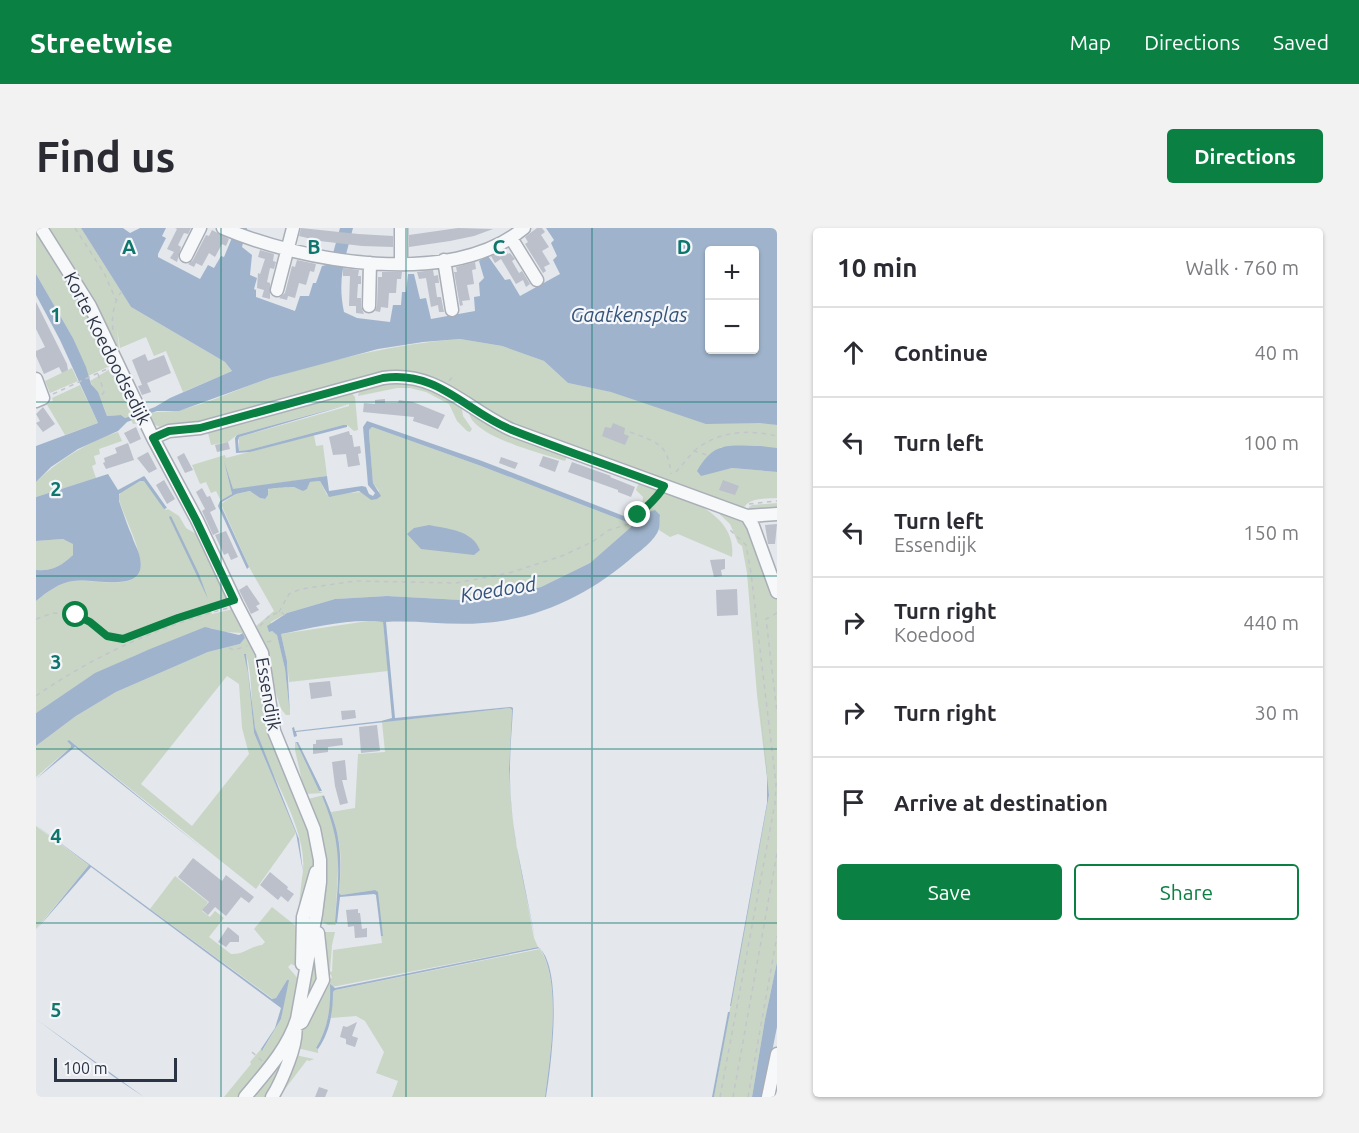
<!DOCTYPE html>
<html lang="en">
<head>
<meta charset="utf-8">
<style>
  :root { --surface:#fff; --page:#f2f2f3; --text:#2b2b33; --muted:#7c7c81; --line:#e1e1e2; --accent:#0b8043 }
  body { margin:0; font-family:Ubuntu,sans-serif; background:var(--page); color:var(--text) }
  .controls { position:absolute; right:18px; top:18px; display:grid; overflow:hidden; border-radius:6px; box-shadow:0 2px 4px #0004 }
  .controls button { width:54px; height:54px; display:grid; place-items:center; padding:0; border:0; border-bottom:2px solid var(--line); background:var(--surface); color:var(--text); font:30px sans-serif }
  .scale { position:absolute; left:18px; bottom:15px; width:123px; box-sizing:border-box; padding-left:6px; border:3px solid #2b3445; border-top:0; font-size:16px; line-height:21px; white-space:nowrap; color:#2b3445; -webkit-text-stroke:4px #f4f6f9; paint-order:stroke }
  .stop { position:absolute; width:18px; height:18px; margin:-14px; border:4px solid #0b8043; border-radius:50%; background:#fff }
  .stop.end { background:#0b8043; border-color:#fff; box-shadow:0 2px 6px #0008 }
  .list { margin:0; padding:0; list-style:none }
  h2 { display:flex; justify-content:space-between; align-items:center; height:78px; margin:0; padding:0 24px; font-size:26px }
  h2 small { font-size:20px; font-weight:400; color:var(--muted) }
  .list li { display:grid; grid-template-columns:39px 1fr auto; gap:18px; align-items:center; box-sizing:border-box; height:90px; padding:0 24px; border-top:2px solid var(--line) }
  .list b { display:block; font-size:22px; white-space:nowrap }
  .list p { margin:0; font-size:20px; white-space:nowrap; color:var(--muted) }
  .list em { font-size:20px; font-style:normal; color:var(--muted) }
  .actions { display:flex; gap:12px; padding:18px 24px }
  .actions a { flex:1; padding:14px 0; border:2px solid var(--accent); border-radius:6px; text-align:center; font-size:21px; color:var(--accent) }
  .actions .main { background:var(--accent); color:#fff }
  .icon { flex:none; width:33px; height:33px; fill:none; stroke:currentColor; stroke-width:2; stroke-linecap:round; stroke-linejoin:round }
  .map { position:relative; flex:none; width:741px; height:869px; overflow:hidden; border-radius:6px }
  header { display:flex; align-items:center; gap:36px; box-sizing:border-box; height:84px; padding:0 30px; background:var(--accent); color:#fff }
  header strong { font-size:28px }
  nav { display:flex; gap:33px; margin-inline-start:auto; font-size:21px }
  .intro { display:flex; align-items:center; justify-content:space-between; box-sizing:border-box; height:144px; padding:0 36px }
  h1 { margin:0; font-size:42px }
  .button { padding:15px 27px; border-radius:6px; background:var(--accent); color:#fff; font-size:21px; font-weight:700 }
  main { display:flex; gap:36px; padding:0 36px }
  aside { flex:1; background:var(--surface); border-radius:6px; box-shadow:0 2px 4px #0004 }
  .map>svg:first-child { display:block }
  .green { fill:#c9d6c5; fill-rule:evenodd }
  .water { fill:#9fb4cc; fill-rule:evenodd }
  .building { fill:#bbc0ca }
  .lines { fill:none; stroke-linecap:round; stroke-linejoin:round }
  .minor-casing { stroke:#a9aeb7; stroke-width:15 }
  .path { stroke:#c2c5cb; stroke-width:1.5; stroke-dasharray:4.5 4.5; stroke-linecap:butt }
  .minor { stroke:#f7f8fa; stroke-width:12 }
  .route { stroke:#0b8043; stroke-width:8 }
  .grid { fill:none; stroke:#0f766e; stroke-width:1.5; stroke-opacity:0.55 }
  .labels { text-anchor:middle; dominant-baseline:central; stroke-width:4.5; stroke-linejoin:round; paint-order:stroke }
  .street-label { font-size:18px; fill:#2b3445; stroke:#f4f6f9 }
  .water-label { font-size:20px; font-style:italic; fill:#34527a; stroke:#f4f6f9 }
  .grid-label { font-size:20px; text-anchor:middle; font-weight:bold; fill:#0f766e; stroke:#f4f6f9; stroke-width:4.5; stroke-linejoin:round; paint-order:stroke }
</style>
</head>
<body>
<header>
<strong>Streetwise</strong>
<nav><a>Map</a><a>Directions</a><a>Saved</a></nav>
</header>
<div class="intro"><h1>Find us</h1><a class="button">Directions</a></div>
<main>
<div class="map">
<svg width="741" height="869" viewBox="0 0 741 869">
  <rect width="100%" height="100%" fill="#e4e7ec"/>
  <path class="green" d="M0,0L30,44L78,136L52,148L37,110L0,46Z
    M9,0H45L95,79L189,134L196,143L147,164L130,123L118,128L110,109L84,120L81,101L83,120L77,117Z
    M424,111L466,118L508,133L532,155L741,197V220L685,219L667,246L696,240L741,244V270C729,271 711,269 707,282L638,258L626,250L618,249L478,200L379,147L170,195L124,199L115,195L107,183L111,182L113,186C123,182 134,185 144,182C175,175 205,159 235,150C297,131 359,116 424,111Z
    M79,138L105,195L97,196L94,188L89,190L85,187L71,188C67,174 61,165 54,153Z
    M36,140L42,153L14,165L9,153Z
    M344,154H382L425,176L427,188L436,201L434,204L431,203L421,193L413,176L390,164L374,160H361L322,168L324,160Z
    M44,157L62,195L29,207L10,175L17,173L16,170Z
    M313,162L319,169L322,202L318,203L311,197H307L212,222L203,223V209L313,178V176L201,207L192,214L175,217L171,201Z
    M433,183L532,226L529,233C508,226 433,208 433,183Z
    M336,199L445,238L596,296L595,299L554,335L505,359L444,373L351,368L299,371L251,385L235,394L236,403L241,406L249,441L254,487H250L245,481L231,437L228,413L220,398L238,383L213,339L185,276L200,266L215,263L224,270L228,271L232,267V262L234,260L257,259L271,261L274,254L284,253L291,267L325,264L335,272L343,263L337,255L333,205V202Z
    M82,204L86,213L63,221L64,226L58,228L60,236L56,238L60,250L0,269V254C24,231 50,215 82,204Z
    M278,207L280,218L287,217L291,248L196,262L188,233L196,266L185,273L180,263L175,265L170,254L164,256L156,237L189,227L190,230Z
    M604,252C638,266 702,282 696,329L642,306L634,309L623,302L618,284H613L600,294L593,290C599,283 607,281 607,269L600,262Z
    M104,253H108L112,255L130,282L132,281L143,288L150,300L162,307L193,374L173,379L176,386L197,381L220,416L229,468L274,597L281,631L261,694L263,696L264,740L255,736L252,739L265,754L252,807L205,869H188L215,836L214,834L225,821L227,822L245,791L251,752L240,770L237,771L114,681L139,648L172,674L166,683L174,689L179,683L188,690L173,709L195,726C208,727 215,718 226,717L229,714L218,701L236,679L260,698L261,694L266,650C275,606 235,550 221,508C213,481 218,452 210,426L209,427L212,445L218,505L260,605L220,661L33,512L31,513L36,517L35,519L0,549V518L40,488L80,464L172,424L204,416L209,410L207,405L188,404L175,400L100,427L52,450L0,485V373C11,364 22,356 36,353C55,349 111,368 104,331C101,313 88,288 82,269L85,264ZM191,448L203,456L206,500L213,526L156,598L105,556Z
    M741,275V283H712L713,279L716,277Z
    M678,281L702,289L710,295L737,356L741,372V734L729,791L716,869H678L733,567L721,467L711,345L706,318L702,315L694,296Z
    M27,311L37,315V327C25,338 17,343 0,342V313Z
    M332,393L347,394L352,443L253,454L251,433L245,406Z
    M474,480L476,482L473,541L475,576L479,610L498,710L502,719L296,759C294,781 292,800 280,820L282,821V825L261,820L263,806L289,752L296,750L295,747L292,746L287,704H299L296,717L294,743L296,744L297,722L346,715L345,708H347L339,662L305,667L303,665C306,631 306,617 295,584L319,580L322,526L349,524L346,494Z
    M259,514H260L283,563L287,565L269,566L259,522Z
    M288,567L295,589L303,627L299,694L300,697H292L284,692L287,655L272,571Z
    M0,598L53,637L0,701Z
    M280,708L283,749L265,793Z
    M504,721C526,755 514,829 509,869H356L362,853L340,845L348,824L329,793L320,788L295,790L297,764L299,762Z
    M258,809L231,869H213Z
    M259,827L278,831L273,833L271,832L246,865L245,869L243,867Z"/>
  <path class="water" d="M45,0H87L94,5L104,0H130L126,8L130,10L122,26V29L164,51L172,37L178,40L185,28L188,29L200,0H211L206,19L216,27L214,47L221,50L218,61L220,62V69L259,83L264,68H273L277,55H280L286,38L294,36L304,0H317C309,32 301,50 308,84L321,90L354,94L357,77H365L366,64H370L372,46H378L384,71L390,70L395,91L439,83L438,69L444,68L443,55L448,50L443,33L452,28L469,52L474,51L484,68L524,46L517,32L521,28L515,15L518,12L510,0H741V197L724,195L670,196L575,164L532,155L508,133L466,118L424,111L387,114L342,121L234,150L143,183H121L91,194L82,203L42,221L15,239L0,254V218L62,195L24,112L0,67V46L37,110L50,139L55,156L62,164L71,188L85,187L89,190L119,179L134,170L196,143L189,134L95,79ZM674,22H718V122H674Z
    M314,176L203,209L202,213L203,223L212,222L307,197H311V199L214,224L200,225L199,210L201,207Z
    M331,193L446,233L593,290L600,294L613,284L619,282L624,287C623,290 624,296 623,300C621,310 607,321 599,327C556,365 505,391 447,395C414,398 382,392 350,394L359,490L475,479L477,480C476,500 474,520 474,540C473,597 488,655 499,710L479,610L475,576L473,541L476,482L474,480L260,504L261,508L258,509L256,500L258,499L259,503L345,493L356,490L347,394C314,390 277,400 245,406L251,433L254,487L249,441L241,407L236,403L233,404L231,398L251,385L299,371L351,368L444,373L505,359L554,335L595,299L596,296L445,238L336,199L333,202V205L337,255L345,268L341,271L335,272L323,263L293,269L284,253L274,254L271,261L267,263C264,262 261,260 258,259C255,259 235,260 232,261V267L229,271L224,270L214,263L200,266L186,274V280L213,339L211,341L182,278L184,273L196,266L188,233L197,261L291,248L293,263L326,258L330,259L333,266L337,268L339,265L332,257L327,199Z
    M725,218L741,220V244L696,240L665,248L661,243C679,212 693,218 725,218Z
    M72,246L82,262L108,248L109,249L131,280L128,281L108,253H104L83,266V273C87,284 91,297 96,308C98,315 103,323 104,330C112,368 56,349 37,353C23,355 11,364 0,373V342C17,343 25,338 37,327V316L27,311L0,313V269Z
    M135,288L163,346L172,371L133,289Z
    M393,297C412,301 436,302 444,322L438,327L385,321L371,306L378,300Z
    M169,399L203,407L207,405L209,410L204,416L172,424L80,464L40,488L0,518V485L59,445L114,421Z
    M208,426H210L219,500L263,611L267,644L260,605L218,505L212,445Z
    M723,470L733,567L695,778H694L731,575V545Z
    M33,512L166,620L39,519L0,551L35,519V517L31,513Z
    M260,514H262L286,563H283Z
    M288,568C305,605 306,625 303,665L305,667L339,662L342,664L347,708H345L340,667L338,666L304,669L301,695L299,694C303,643 307,618 286,568Z
    M0,597L236,771L240,770L251,752H253L245,791L226,823L225,821L239,800L245,780L55,639L0,702L53,637Z
    M502,719C528,738 515,839 510,869H509C514,830 526,754 504,720L299,762L297,764C297,784 294,804 282,821L280,820C292,800 295,780 294,756L299,760Z
    M741,734V799L727,869H716L729,791Z
    M692,784H694L678,869H676Z
    M0,791L108,869L78,849Z"/>
  <path class="building" d="M139,0H155L152,6L148,5L142,17L145,19L141,34L134,30L138,24L131,21L141,1Z
    M265,0L322,6L357,8V19L326,18L284,13L263,8Z
    M422,0L457,1L438,8L414,13L373,19V7Z
    M501,0H506L509,4L505,7L513,19L506,23L514,36L508,39L510,43L507,45L489,16L492,14L489,9Z
    M176,2L193,11L190,18L186,16L179,29L173,25L166,38L160,35L158,39L152,36L157,32L170,7L173,8Z
    M224,22L238,26L237,33L240,34L238,41L234,40L231,54L234,55V71L226,69L228,62L221,60L222,45L224,46L229,31L222,29Z
    M469,22L472,26L474,25L479,31L476,33L483,45L486,43L494,56L490,59L487,52L480,56L465,31L459,35L455,28Z
    M261,32L280,36L278,44L274,43L270,57L263,55L259,70L252,68L251,72L243,70L249,65L256,38L259,39Z
    M439,34L440,41L436,42L438,56L431,57L434,72L426,73L427,77L424,78L418,44H421L420,39Z
    M307,40L323,42L322,48H325V56H322L321,70H325V78L328,86L320,85V78H313L314,48H307Z
    M397,42L398,48L402,47L403,55H399L401,69H405L408,84H403L402,77L395,79L390,50L383,51L381,44Z
    M346,44H366L365,51H361L360,65H353L352,80L345,79L344,84L339,83L341,78L342,49H346Z
    M0,74L31,136L32,142L26,145L23,139L8,146L0,128V123L9,119L0,101Z
    M109,126L112,133L128,127L135,145L111,155L115,164L106,167L102,158L106,157L96,132Z
    M349,171V175H362L363,172L377,174L409,187L402,201L377,193L378,189L327,184L328,175L339,176V172Z
    M7,179L19,196L7,204L0,195L4,193L0,186Z
    M577,195L589,200L588,206L593,208L589,217L566,208L569,199L575,200Z
    M100,199L105,211L94,216L88,205Z
    M313,203L314,207H316L318,219L324,218L325,225L322,226L324,237L312,239L310,226L297,227L293,209Z
    M192,214L194,221L181,224L179,217Z
    M92,215L98,232L70,241L67,235L69,234L68,230L81,225L79,220Z
    M112,224L121,241L113,245L101,230Z
    M148,225L157,242L149,245L141,229Z
    M507,228L523,233L519,244L503,238Z
    M465,229L482,235L479,241L463,235Z
    M536,234L575,248L574,249L599,259L595,269L582,264V262L532,244Z
    M128,252L139,271L131,276L120,257Z
    M687,252L703,258L699,267L683,262Z
    M166,260L171,269L174,268L180,281L174,284L183,304L177,307L166,283L169,281L160,264Z
    M741,296L739,316H732L729,297Z
    M190,303L202,329L195,332L192,325L188,327L179,307Z
    M689,331V341L685,342L686,348L678,349L674,332Z
    M211,357L224,376L220,378L223,382L215,386L203,362Z
    M701,361L702,387L681,388L680,362Z
    M294,453L296,468L275,471L273,455Z
    M319,482L320,490L306,492L305,483Z
    M341,497L344,523L325,525L323,499Z
    M306,510L307,517L292,519V524L277,526V516H280V512Z
    M309,532L311,552H306L312,575L304,577L299,558L296,534Z
    M157,630L186,653L190,647L218,669L213,675L205,669L190,688L179,679L172,687L166,682L173,674L142,649Z
    M234,644L252,659L251,661L258,666L252,674L245,668L242,672L224,657Z
    M322,681V685H324L326,701L331,700V709L319,710L318,698L312,699L310,682Z
    M192,699L203,708V714H194L190,719L182,714Z
    M321,794L316,808L322,810L319,819L310,816V811L304,809L307,798L311,799Z
    M283,859L292,862L289,869H279Z"/>
  <g class="lines">
    <g class="minor-casing">
      <path id="minor" d="M5,0L54,78L117,210L161,292L201,377L226,425L238,503L278,601L284,632V654L280,686L261,791C251,822 229,845 209,869
        M187,0C267,34 415,61 488,0
        M365,0V35
        M475,10L501,52
        M150,28L164,0
        M408,32L416,82
        M241,62L257,0
        M333,78L334,35
        M0,151L7,170L0,173
        M117,210L133,203L164,200L347,150C401,142 431,182 476,202L711,288L741,286
        M711,288L717,298L741,364
        M266,736L267,689L280,644
        M236,869C245,855 263,814 259,798L266,794L287,752L282,705
        M732,869L741,826"/>
    </g>
    <path class="path" d="M39,0L68,45L80,72
      M77,102C75,90 78,73 86,63
      M62,146L68,164L64,170
      M413,153L419,146
      M17,166L73,140
      M594,204C621,214 632,216 635,246
      M658,223C682,203 711,201 741,208
      M640,244L658,223L671,227
      M713,276L741,273
      M607,289L605,285L612,276L623,267
      M243,384L253,366L265,361L319,353L420,355L473,345L526,328L556,314L573,302L593,296L597,288L605,285
      M741,385L730,391L741,484
      M0,391L17,385L37,386L54,394L71,408L87,411L142,390L188,377
      M224,398L234,387L245,384L249,387
      M231,414L239,412
      M193,420L198,422L211,418
      M0,468C59,427 122,399 192,380
      M216,824L226,833
      M684,869L739,575L740,556L715,345L710,317L694,302
      M697,869L741,625
      M712,869L741,708"/>
    <use href="#minor" class="minor"/>
  </g>
  <g class="lines">
    <path class="route" d="M40,387L54,394L71,408L87,411L142,390L198,372L160,292L117,210L133,203L164,200L347,150C403,142 430,184 476,202C526,222 577,239 628,258C622,270 612,277 602,287"/>
  </g>
  <path class="grid" d="M185,0V869M370,0V869M556,0V869M0,174H741M0,348H741M0,521H741M0,695H741"/>
  <g class="labels">
    <g class="street-label">
      <text transform="translate(72 120) rotate(63)">Korte Koedoodsedijk</text>
      <text transform="translate(233 466) rotate(80)">Essendijk</text>
    </g>
    <g class="water-label">
      <text x="593" y="86">Gaatkensplas</text>
      <text transform="translate(462 361) rotate(-9)">Koedood</text>
    </g>
  </g>
  <g class="grid-label">
    <text x="93" y="26">A</text>
    <text x="278" y="26">B</text>
    <text x="463" y="26">C</text>
    <text x="648" y="26">D</text>
    <text x="20" y="94">1</text>
    <text x="20" y="268">2</text>
    <text x="20" y="441">3</text>
    <text x="20" y="615">4</text>
    <text x="20" y="789">5</text>
  </g>
</svg>
<div class="controls">
<button>+</button>
<button>−</button>
</div>
<div class="scale">100 m</div>
<div class="stop" style="left:40px;top:387px"></div>
<div class="stop end" style="left:602px;top:287px"></div>
</div>
<aside>
<h2>10 min<small>Walk · 760 m</small></h2>
<ul class="list">
<li><svg class="icon" aria-label="ahead" viewBox="0 0 24 24"><path d="M12 20V5M6 11l6-6 6 6"/></svg><div><b>Continue</b></div><em>40 m</em></li>
<li><svg class="icon" aria-label="left" viewBox="0 0 24 24"><path d="M17 20v-9H6M10 6l-5 5 5 5"/></svg><div><b>Turn left</b></div><em>100 m</em></li>
<li><svg class="icon" aria-label="left" viewBox="0 0 24 24"><path d="M17 20v-9H6M10 6l-5 5 5 5"/></svg><div><b>Turn left</b><p>Essendijk</p></div><em>150 m</em></li>
<li><svg class="icon" aria-label="right" viewBox="0 0 24 24"><path d="M7 20v-9h11M14 6l5 5-5 5"/></svg><div><b>Turn right</b><p>Koedood</p></div><em>440 m</em></li>
<li><svg class="icon" aria-label="right" viewBox="0 0 24 24"><path d="M7 20v-9h11M14 6l5 5-5 5"/></svg><div><b>Turn right</b></div><em>30 m</em></li>
<li><svg class="icon" aria-label="arrive" viewBox="0 0 24 24"><path d="M6 21V4h12l-3 4 3 4H6"/></svg><div><b>Arrive at destination</b></div></li>
</ul>
<div class="actions"><a class="main">Save</a><a>Share</a></div>
</aside>
</main>
</body>
</html>
